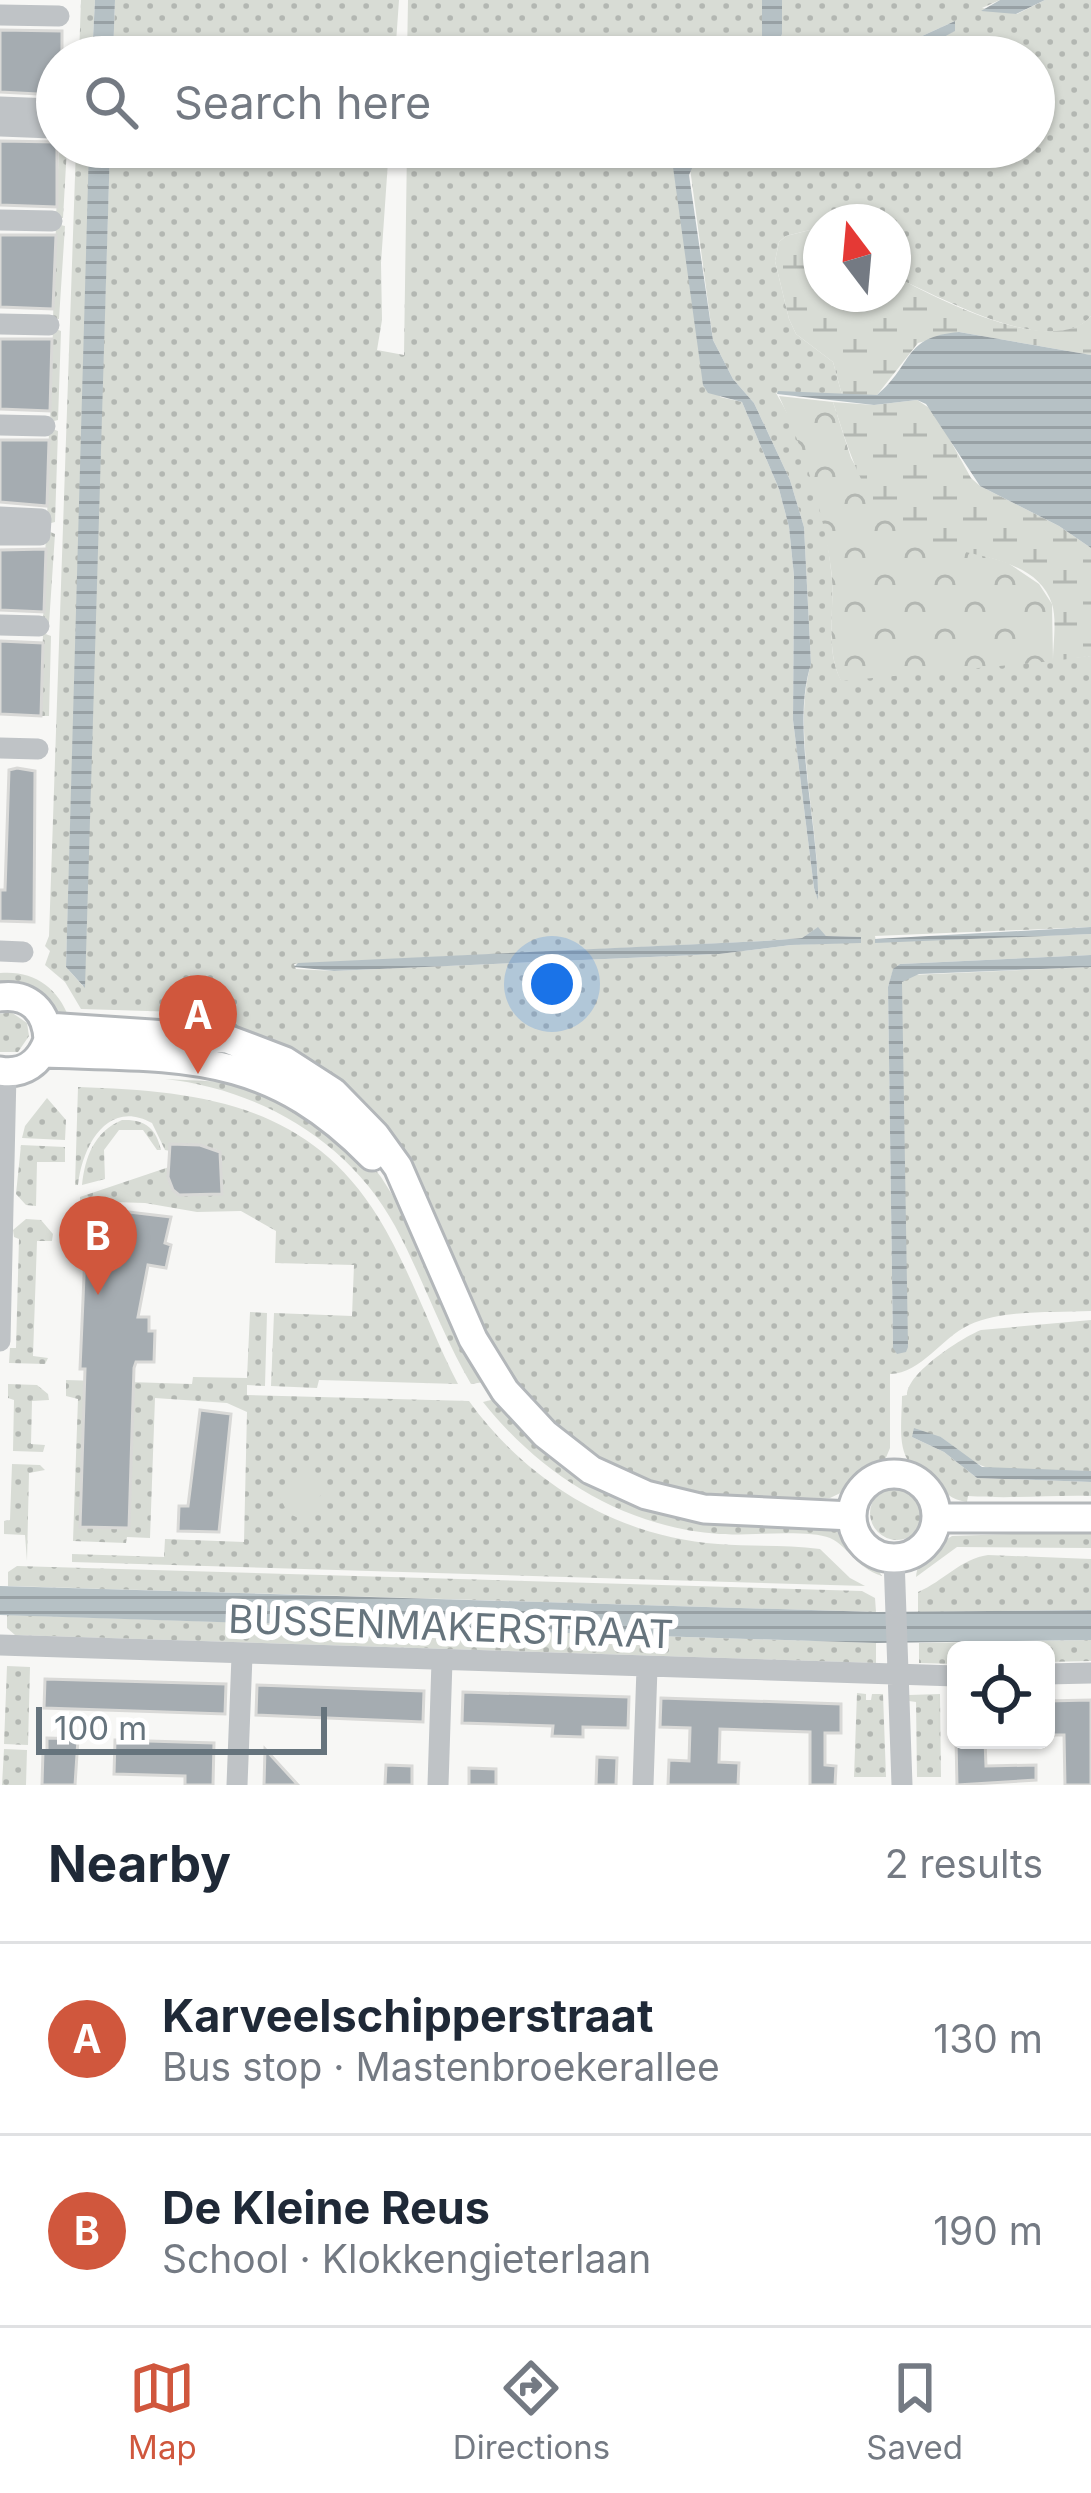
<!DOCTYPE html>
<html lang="en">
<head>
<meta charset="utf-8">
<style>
  :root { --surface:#fff; --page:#f6f6f7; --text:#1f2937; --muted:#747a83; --line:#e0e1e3; --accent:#d0573d }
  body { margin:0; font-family:Inter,sans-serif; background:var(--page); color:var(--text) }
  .controls { position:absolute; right:36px; bottom:36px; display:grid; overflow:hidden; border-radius:18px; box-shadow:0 3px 9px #0004 }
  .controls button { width:108px; height:108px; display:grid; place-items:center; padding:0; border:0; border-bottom:3px solid var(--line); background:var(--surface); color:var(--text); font:60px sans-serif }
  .compass { position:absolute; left:803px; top:204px; width:108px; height:108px; border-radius:50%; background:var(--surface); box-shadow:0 3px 9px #0004; rotate:344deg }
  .scale { position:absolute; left:36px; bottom:30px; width:291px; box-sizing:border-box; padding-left:12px; border:6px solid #66747d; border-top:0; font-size:33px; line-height:42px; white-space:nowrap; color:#66747d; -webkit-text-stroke:9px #fff; paint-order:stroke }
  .you { position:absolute; left:552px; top:984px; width:42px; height:42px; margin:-30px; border:9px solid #fff; border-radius:50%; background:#1a73e8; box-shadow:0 0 0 18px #1a73e833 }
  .badge { display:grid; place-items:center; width:78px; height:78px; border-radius:50%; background:var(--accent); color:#fff; font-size:39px; font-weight:700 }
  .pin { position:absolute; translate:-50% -99px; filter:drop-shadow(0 3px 6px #0008) }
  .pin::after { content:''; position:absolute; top:63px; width:42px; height:36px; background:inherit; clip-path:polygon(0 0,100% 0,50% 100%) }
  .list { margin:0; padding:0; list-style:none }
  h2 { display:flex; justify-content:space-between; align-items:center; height:156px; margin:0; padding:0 48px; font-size:51px }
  h2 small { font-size:39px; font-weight:400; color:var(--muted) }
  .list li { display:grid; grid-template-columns:78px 1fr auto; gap:36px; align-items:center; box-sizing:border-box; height:192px; padding:0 48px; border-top:3px solid var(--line) }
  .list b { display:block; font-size:45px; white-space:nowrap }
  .list p { margin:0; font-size:39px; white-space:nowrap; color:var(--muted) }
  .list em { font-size:39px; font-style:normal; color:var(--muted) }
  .icon { flex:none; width:66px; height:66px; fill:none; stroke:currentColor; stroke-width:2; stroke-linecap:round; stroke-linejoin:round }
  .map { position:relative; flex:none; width:1091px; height:1785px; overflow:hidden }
  .search { position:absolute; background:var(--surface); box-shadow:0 3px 9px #0004; left:36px; right:36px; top:36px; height:132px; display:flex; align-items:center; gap:30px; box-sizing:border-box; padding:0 42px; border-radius:66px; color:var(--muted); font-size:45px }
  .sheet { height:540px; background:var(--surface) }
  nav { display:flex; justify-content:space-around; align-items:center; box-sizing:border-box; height:168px; border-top:3px solid var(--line); background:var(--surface); font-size:33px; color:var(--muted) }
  nav a { display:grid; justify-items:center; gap:6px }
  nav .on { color:var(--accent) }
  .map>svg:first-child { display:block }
  .grass { fill:url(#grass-dots); fill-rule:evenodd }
  .forest { fill:url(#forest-crowns) }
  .wetland { fill:url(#wetland-marsh) }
  .green { fill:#d8dcd5 }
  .water { fill:url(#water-rules) }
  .building { fill:#a5acb1; stroke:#d9d9d7; stroke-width:3 }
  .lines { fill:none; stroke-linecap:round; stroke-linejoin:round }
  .major-casing { stroke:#b3b7ba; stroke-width:33 }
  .minor { stroke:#bfc3c6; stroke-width:21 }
  .major { stroke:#fff; stroke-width:27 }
  .labels { text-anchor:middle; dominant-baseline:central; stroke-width:12; stroke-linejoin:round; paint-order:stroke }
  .street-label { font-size:39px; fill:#66747d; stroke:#fff }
</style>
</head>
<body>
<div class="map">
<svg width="1091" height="1785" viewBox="0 0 1091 1785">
  <defs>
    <pattern id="grass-dots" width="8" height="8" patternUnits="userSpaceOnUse" patternTransform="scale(3)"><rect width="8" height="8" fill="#d8dcd5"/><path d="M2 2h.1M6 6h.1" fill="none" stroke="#b3b7b2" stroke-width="1.8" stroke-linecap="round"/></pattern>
    <pattern id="forest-crowns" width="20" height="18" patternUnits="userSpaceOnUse" patternTransform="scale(3)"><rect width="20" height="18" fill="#d8dcd5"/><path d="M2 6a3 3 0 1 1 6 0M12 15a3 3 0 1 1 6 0" fill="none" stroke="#b3b7b2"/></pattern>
    <pattern id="wetland-marsh" width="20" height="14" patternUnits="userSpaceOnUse" patternTransform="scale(3)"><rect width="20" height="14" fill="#d8dcd5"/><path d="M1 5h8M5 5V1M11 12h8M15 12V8" fill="none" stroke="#b3b7b2"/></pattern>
    <pattern id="water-rules" width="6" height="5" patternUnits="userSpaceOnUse" patternTransform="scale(3)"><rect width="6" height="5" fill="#b6c1c5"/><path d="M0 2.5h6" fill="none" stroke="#98a1a5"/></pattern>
  </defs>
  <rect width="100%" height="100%" fill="#f7f7f5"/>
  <path class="grass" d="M81,0H95L92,57H79Z
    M115,0H399L395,57H113Z
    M408,0H762V57H407Z
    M782,0H1000L982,8L1017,14L1045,0H1091V316C1054,361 941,297 899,279L893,275V222H821V233L814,229L786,236L779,242L775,261L789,319L796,334L833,362L842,395L776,393C807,445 825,510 831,570C836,606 824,649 841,680L1091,656V927L875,936L876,942L1091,934V955L900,964L893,970L888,987L893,1348L901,982L911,975L1091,967V1311C1052,1313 1005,1309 969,1325C941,1338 922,1373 890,1374V1448L885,1460L855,1486L830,1498L704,1497L651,1484L597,1460L553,1426L514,1385L484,1334L410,1175L207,1024L181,1019L180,1012L81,1009L65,982L45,965L50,951L45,946L49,936L76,147H89V232L66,967L83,986L110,147H389L381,263L382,320L377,350L404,355L407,147H679L673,153L720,397L742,402L779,489L789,527L794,576L793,720L814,888L818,899C820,827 791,731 811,664L804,527L790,480L754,403L733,379L713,340L690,168L698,155L714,147H1034V57H907L954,31L955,21L876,57H774L782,34ZM817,928L826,936L860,937L861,942L791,945L719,954L334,971L296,969L294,964L764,941L802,938Z
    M59,147H67L63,218H56Z
    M56,224L65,226L59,319H53Z
    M53,328L61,331L58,420L50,422Z
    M49,428L58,431L55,522L47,524Z
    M46,530L55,534L49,624H43Z
    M43,633L51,636L49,716H41Z
    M0,973C33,970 58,987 69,1018L0,988Z
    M11,1012L27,1023L29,1036L18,1052H0V1014Z
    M165,1079L226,1082L248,1079L367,1159L381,1177L405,1215L484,1382L471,1384C441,1333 423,1278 395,1226C349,1141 259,1089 165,1079Z
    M78,1087C199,1091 308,1103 378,1217C410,1269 430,1330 458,1384L319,1380L317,1388L271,1386L274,1313L352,1316L354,1265L275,1263L276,1231L241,1211L197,1212L145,1203L80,1201V1197L172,1166L168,1181L178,1193L221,1194L222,1159L216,1149L171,1144L170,1151L165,1150L152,1123C107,1098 82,1147 78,1185H75Z
    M47,1098L66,1120L65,1140L22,1138L25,1126Z
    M122,1120C145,1119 156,1128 161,1150H157L143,1130H119L104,1150L105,1179L82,1185C85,1157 94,1132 122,1120Z
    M21,1145L65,1147V1162H37L36,1206L26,1205L16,1194Z
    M26,1219L41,1220L53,1234L52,1241H37L33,1356L48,1358L45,1364L9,1363L10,1348H16L19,1239L14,1237L13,1230Z
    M250,1312L267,1313L265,1386L247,1385V1395L469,1401C527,1482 618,1537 718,1544C752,1547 787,1544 820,1549L850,1578L865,1586L72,1562V1554L164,1557L165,1539L244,1542L247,1412L227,1403L155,1398L150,1538L127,1537L126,1543L73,1541L78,1399L66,1396V1380L192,1384L193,1377L247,1378Z
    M1091,1320V1471L990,1469L973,1462L941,1437H912L944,1452L977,1478L1091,1482V1496C1048,1495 1012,1499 968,1496L967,1502C950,1499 945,1493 934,1480C927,1472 916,1470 910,1463C897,1448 902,1418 902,1396L907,1395C907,1373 961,1338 981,1330Z
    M8,1384L37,1385L48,1394L49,1400L32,1401L31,1444L45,1445L43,1452L13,1451L14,1400L8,1398Z
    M491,1400L504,1406L591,1479L836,1527L870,1557L882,1576C855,1567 849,1547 830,1538C808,1529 746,1536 719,1534C623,1527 541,1475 483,1402Z
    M12,1464L40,1465L45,1470L29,1473L27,1561L25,1535L4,1534V1521L10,1520Z
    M870 1513a27 27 0 1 1 54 0a27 27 0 1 1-54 0Z
    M1091,1531V1548L957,1547L916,1577C918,1556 935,1546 952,1536Z
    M988,1555L1091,1559V1610L918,1612V1592C944,1581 960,1559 988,1555Z
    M17,1566L862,1591L875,1598L876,1612L8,1586V1572Z
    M7,1615L876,1643V1663L15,1635L7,1628Z
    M1091,1640V1661L1046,1662V1650H956V1664L919,1663V1643Z
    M7,1666L30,1667L28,1745L4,1744Z
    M857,1693L866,1694V1700H871L872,1694H883L886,1777H854Z
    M940,1694L941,1777H917L916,1702L909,1701V1695Z
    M4,1749L27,1750L26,1785H2Z"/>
  <path class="forest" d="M779,396L833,402L851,458L878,506L979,554L1008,563L1039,584L1052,604L1053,661L841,681C824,648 836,605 831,569C823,508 804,452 779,396Z"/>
  <path class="wetland" d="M814,229L821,233V294H893V275C933,297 1054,360 1091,316V355L959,332L918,343L877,395H842L833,362L796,334L789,319L775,261L779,242L786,236Z
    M917,400L934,411L971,478L980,486L1059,526L1091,548V656L1053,661C1053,644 1057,620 1052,604C1034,546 935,559 896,527C861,497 847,444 833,402L874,405Z"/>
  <path class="green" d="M299,1476L323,1482L327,1487L308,1513L298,1518L288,1513L280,1498L285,1485Z"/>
  <path class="water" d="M95,0H115L113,57H92Z
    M762,0H782V34L774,57H762Z
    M1000,0H1045L1016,14L981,11Z
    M955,21V31L907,57H876Z
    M89,147H110L85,988L66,967Z
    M679,147H714L698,155L689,175L713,340L733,379L754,403L790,480L804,527L811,664C790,728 820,829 818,900L814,888L793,720L794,576L789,527L779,489L742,402L708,393L703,385L673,167V153Z
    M959,332L1091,355V548L1059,526L980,486L926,404L917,400L874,405L777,394L778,391L877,395C914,364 902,337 959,332Z
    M818,927L826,936L861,937V943L791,945L719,954L334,971L294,967L298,963L764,941L802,938Z
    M1091,927V934L875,943V939Z
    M1091,955V967L919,974L902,982L908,1347L906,1352L897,1354L893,1348L888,987L893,969L900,964Z
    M914,1428L941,1437L982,1467L1091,1471V1482L977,1478L944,1452L912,1437Z
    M0,1586L876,1612L1091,1610V1640L876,1643L0,1615Z"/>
  <path class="building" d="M0,30L62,31V57H57V95L0,92Z
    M0,141L57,142V207L0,205Z
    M0,235H56L53,309L0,307Z
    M0,339H52L50,411L0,409Z
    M0,440H49L47,506L0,502Z
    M46,549L44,612L0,610V550Z
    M0,641L43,643L41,716L0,714Z
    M17,768L35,771L34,922L0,921V890H5L9,770Z
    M170,1144L200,1145L220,1152L222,1194L179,1195L173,1190L168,1177Z
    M87,1207L171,1217L165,1243L171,1245L166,1268L148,1265L138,1317H149V1331H155L154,1362H136L134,1368L129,1528L80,1527L85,1369H80Z
    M200,1410L231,1414L219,1532L178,1531L179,1506H188Z
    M45,1679L226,1684L225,1714L44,1708Z
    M257,1685L424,1691L423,1722L256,1715Z
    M463,1692L629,1697L628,1728L583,1727V1737L552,1736L553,1726L462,1723Z
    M661,1698L841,1704V1733H825V1765L836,1766L835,1785H810V1732L720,1729L719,1762L739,1763L738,1785H668L669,1760L689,1761L690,1728L660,1727Z
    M1091,1700V1785H1065L1064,1735H1046V1701Z
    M47,1738L78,1739L75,1785H42L43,1751L47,1752Z
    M115,1740L214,1743L213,1785H185V1776L114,1774Z
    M956,1740H985L986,1766L1036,1765V1780L957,1785Z
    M265,1749L298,1785H264Z
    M597,1757L617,1758L616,1785H596Z
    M386,1765L412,1766V1785H385Z
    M469,1768L496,1769V1785H469Z"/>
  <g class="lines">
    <g class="major-casing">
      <path id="major" d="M0,997C29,993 47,1011 48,1040C40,1063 24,1075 0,1071
        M47,1027L227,1039L285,1061L333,1092L375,1135L398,1167L473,1339L505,1391L545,1434L591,1470L646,1495L704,1509L852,1516
        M43,1053C181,1058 267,1049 372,1156
        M852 1516a42 42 0 1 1 84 0a42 42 0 1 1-84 0Z
        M936,1518H1091"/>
    </g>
    <path class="minor" d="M0,15L59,16
      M0,107L53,109L52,128L0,126
      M0,220L52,221
      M0,324L49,325
      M0,425L45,426
      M0,517L41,519L40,535H0
      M0,625L39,626
      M0,748L38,749
      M0,951L23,952
      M0,1341L6,1073
      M894,1558L902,1785
      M0,1645L956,1676
      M1046,1674L1091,1673
      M237,1785L242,1656
      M438,1785L442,1661
      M643,1785L647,1668"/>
    <use href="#major" class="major"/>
  </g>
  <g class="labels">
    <g class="street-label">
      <text transform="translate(451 1626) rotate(2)">BUSSENMAKERSTRAAT</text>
    </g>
  </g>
</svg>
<div class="controls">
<button><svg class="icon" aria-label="locate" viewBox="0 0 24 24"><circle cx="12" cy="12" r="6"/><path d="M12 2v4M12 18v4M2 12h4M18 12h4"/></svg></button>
</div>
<svg class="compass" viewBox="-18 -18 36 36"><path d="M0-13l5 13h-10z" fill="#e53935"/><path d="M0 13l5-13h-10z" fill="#747a83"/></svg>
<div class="scale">100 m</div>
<div class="you"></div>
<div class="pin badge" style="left:198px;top:1074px">A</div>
<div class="pin badge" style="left:98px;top:1295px">B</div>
<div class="search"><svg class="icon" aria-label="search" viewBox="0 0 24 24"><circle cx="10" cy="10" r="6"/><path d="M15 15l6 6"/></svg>Search here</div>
</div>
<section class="sheet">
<h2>Nearby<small>2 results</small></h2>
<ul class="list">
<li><span class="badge">A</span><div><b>Karveelschipperstraat</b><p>Bus stop · Mastenbroekerallee</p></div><em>130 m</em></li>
<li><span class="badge">B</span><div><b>De Kleine Reus</b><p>School · Klokkengieterlaan</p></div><em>190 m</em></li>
</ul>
</section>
<nav>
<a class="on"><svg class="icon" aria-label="map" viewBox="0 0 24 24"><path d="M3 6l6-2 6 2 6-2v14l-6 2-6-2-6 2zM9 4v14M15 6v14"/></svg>Map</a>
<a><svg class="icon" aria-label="directions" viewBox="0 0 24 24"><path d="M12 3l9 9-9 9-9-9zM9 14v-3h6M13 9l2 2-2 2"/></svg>Directions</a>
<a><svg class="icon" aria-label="saved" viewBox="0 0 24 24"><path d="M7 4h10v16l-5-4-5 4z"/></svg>Saved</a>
</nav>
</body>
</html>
